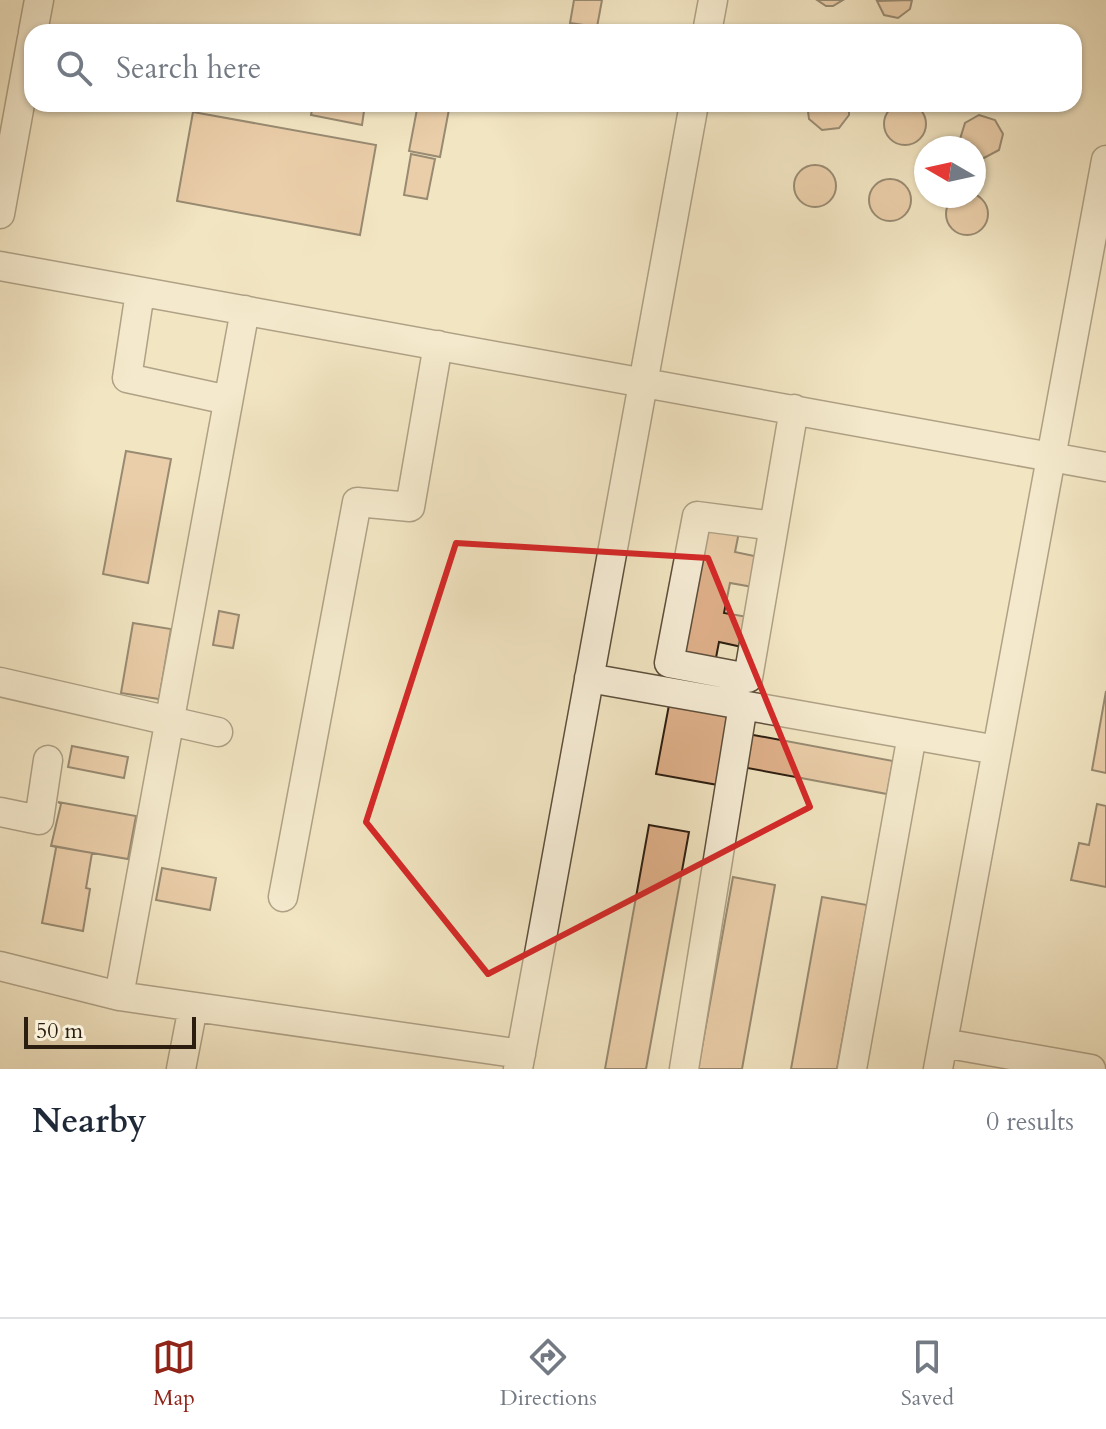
<!DOCTYPE html>
<html lang="en">
<head>
<meta charset="utf-8">
<style>
  :root { --surface:#fff; --page:#f2f2f3; --text:#1f2937; --muted:#747a83; --line:#e0e1e3; --accent:#8f2418 }
  body { margin:0; font-family:Cardo,serif; background:var(--page); color:var(--text) }
  .compass { position:absolute; left:914px; top:136px; width:72px; height:72px; border-radius:50%; background:var(--surface); box-shadow:0 2px 6px #0004; rotate:279deg }
  .scale { position:absolute; left:24px; bottom:20px; width:172px; box-sizing:border-box; padding-left:8px; border:4px solid #2b1d10; border-top:0; font-size:22px; line-height:28px; white-space:nowrap; color:#2b1d10; -webkit-text-stroke:6px #f7eed7; paint-order:stroke }
  .list { margin:0; padding:0; list-style:none }
  h2 { display:flex; justify-content:space-between; align-items:center; height:104px; margin:0; padding:0 32px; font-size:34px }
  h2 small { font-size:26px; font-weight:400; color:var(--muted) }
  .icon { flex:none; width:44px; height:44px; fill:none; stroke:currentColor; stroke-width:2; stroke-linecap:round; stroke-linejoin:round }
  .map { position:relative; flex:none; width:1106px; height:1069px; overflow:hidden }
  .search { position:absolute; background:var(--surface); box-shadow:0 2px 6px #0004; left:24px; right:24px; top:24px; height:88px; display:flex; align-items:center; gap:20px; box-sizing:border-box; padding:0 28px; border-radius:24px; color:var(--muted); font-size:30px }
  .sheet { height:248px; background:var(--surface) }
  nav { display:flex; justify-content:space-around; align-items:center; box-sizing:border-box; height:112px; border-top:2px solid var(--line); background:var(--surface); font-size:22px; color:var(--muted) }
  nav a { display:grid; justify-items:center; gap:4px }
  nav .on { color:var(--accent) }
  .map>svg:first-child { display:block }
  .building { fill:#e0b18b; stroke:#2b1d10; stroke-width:2 }
  .lines { fill:none; stroke-linecap:round; stroke-linejoin:round }
  .minor-casing { stroke:#5d4f3c; stroke-width:31 }
  .minor { stroke:#f7eed7; stroke-width:28 }
  .marked { fill:none; stroke:#d62828; stroke-width:6; stroke-linejoin:round }
</style>
</head>
<body>
<div class="map">
<svg width="1106" height="1069" viewBox="0 0 1106 1069">
  <rect width="100%" height="100%" fill="#f2e5c2"/>
  <filter id="stains"><feTurbulence type="fractalNoise" baseFrequency=".0025" numOctaves="4"/><feColorMatrix values="0 0 0 0 .2 0 0 0 0 .09 0 0 0 0 .02 0 0 0 .5 -.17"/></filter>
  <radialGradient id="worn" r=".72"><stop offset=".6" stop-color="#630" stop-opacity="0"/><stop offset="1" stop-color="#630" stop-opacity=".3"/></radialGradient>
  <path class="building" d="M574,0H602L597,27L570,23Z
    M817,0H843L833,6H826Z
    M912,0L910,9L898,18L884,15L877,1Z
    M884 124a21 21 0 1 1 42 0a21 21 0 1 1-42 0Z
    M313,104H365L362,125L311,115Z
    M418,104H450L440,157L409,151Z
    M807,104H849V115L839,128L822,130L809,119Z
    M193,112L376,145L360,235L177,201Z
    M979,115L995,120L1003,134L999,150L984,158L974,157V148H963L960,139L965,123Z
    M411,154L435,159L427,199L404,195Z
    M794 186a21 21 0 1 1 42 0a21 21 0 1 1-42 0Z
    M869 200a21 21 0 1 1 42 0a21 21 0 1 1-42 0Z
    M946 214a21 21 0 1 1 42 0a21 21 0 1 1-42 0Z
    M126,451L171,459L148,583L103,574Z
    M701,526L739,532L735,552L759,557L753,587L730,583L724,613L748,617L742,647L719,642L715,663L678,656Z
    M219,611L239,615L233,648L213,645Z
    M133,623L171,629L159,699L121,693Z
    M1106,691V773L1092,770Z
    M669,705L731,716L718,785L656,774Z
    M748,734L893,761L887,794L742,767Z
    M72,746L128,757L124,778L68,767Z
    M58,802L136,816L128,859L51,846L61,804Z
    M1097,804L1106,806V887L1071,880L1079,843L1089,845Z
    M649,825L689,832L646,1069H605Z
    M54,846L92,853L86,888L90,889L83,931L42,923L56,848Z
    M162,868L216,878L210,910L156,900Z
    M733,877L775,885L742,1069H698Z
    M822,897L867,905L837,1069H791Z"/>
  <g class="lines">
    <g class="minor-casing">
      <path id="minor" d="M33,32L39,0
        M707,32L713,0
        M0,214L32,38
        M0,266L1106,467
        M140,292L127,378L228,400
        M245,310L119,996L521,1054
        M774,526L697,516L669,663L748,678L794,409
        M589,678L997,750
        M0,682L218,732
        M0,812L39,820L48,760
        M283,897L357,502L410,507L438,345
        M0,966L119,996
        M943,1043L1091,1069
        M181,1069L193,1007
        M518,1069L694,104
        M684,1069L743,705
        M852,1069L912,735
        M938,1069L1106,160"/>
    </g>
    <use href="#minor" class="minor"/>
  </g>
  <path d="M0 0H1106V1069H0ZM456,543L708,558L810,807L488,974L366,822Z" fill="#f2e5c2" fill-opacity=".55" fill-rule="evenodd"/>
  <path class="marked" d="M456,543L708,558L810,807L488,974L366,822Z"/>
  <rect width="100%" height="100%" filter="url(#stains)"/>
  <rect width="100%" height="100%" fill="url(#worn)"/>
</svg>
<svg class="compass" viewBox="-18 -18 36 36"><path d="M0-13l5 13h-10z" fill="#e53935"/><path d="M0 13l5-13h-10z" fill="#747a83"/></svg>
<div class="scale">50 m</div>
<div class="search"><svg class="icon" aria-label="search" viewBox="0 0 24 24"><circle cx="10" cy="10" r="6"/><path d="M15 15l6 6"/></svg>Search here</div>
</div>
<section class="sheet">
<h2>Nearby<small>0 results</small></h2>
<ul class="list">
</ul>
</section>
<nav>
<a class="on"><svg class="icon" aria-label="map" viewBox="0 0 24 24"><path d="M3 6l6-2 6 2 6-2v14l-6 2-6-2-6 2zM9 4v14M15 6v14"/></svg>Map</a>
<a><svg class="icon" aria-label="directions" viewBox="0 0 24 24"><path d="M12 3l9 9-9 9-9-9zM9 14v-3h6M13 9l2 2-2 2"/></svg>Directions</a>
<a><svg class="icon" aria-label="saved" viewBox="0 0 24 24"><path d="M7 4h10v16l-5-4-5 4z"/></svg>Saved</a>
</nav>
</body>
</html>
